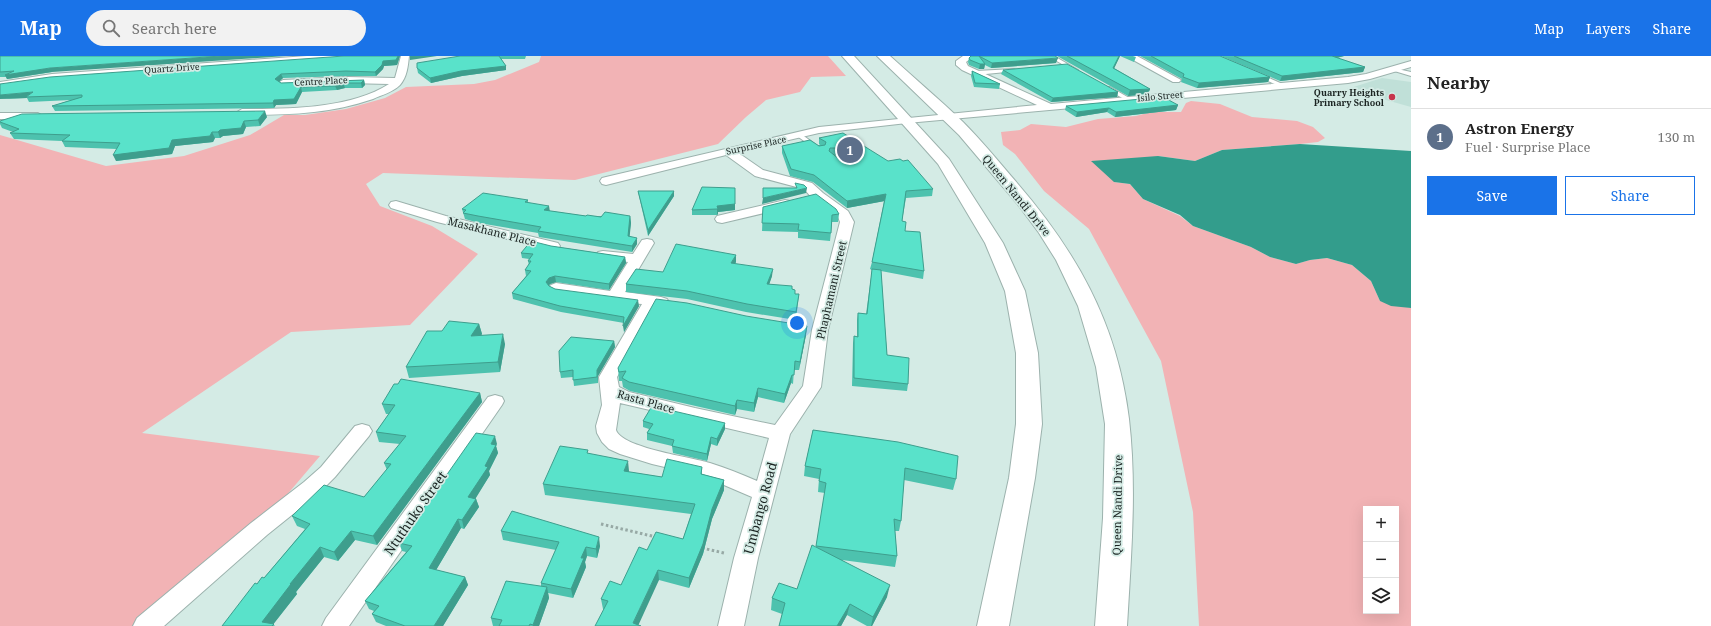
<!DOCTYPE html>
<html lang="en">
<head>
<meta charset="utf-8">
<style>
  :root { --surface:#fff; --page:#f2f2f2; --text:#222; --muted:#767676; --line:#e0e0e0; --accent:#1a73e8 }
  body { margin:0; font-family:"Noto Serif",serif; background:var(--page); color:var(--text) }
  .controls { position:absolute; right:12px; bottom:12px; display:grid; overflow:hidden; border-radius:0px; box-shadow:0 4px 16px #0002 }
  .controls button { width:36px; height:36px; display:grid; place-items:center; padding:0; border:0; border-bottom:1px solid var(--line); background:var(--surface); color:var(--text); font:20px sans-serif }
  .you { position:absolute; left:797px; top:267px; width:14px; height:14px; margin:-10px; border:3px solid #fff; border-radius:50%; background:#1a73e8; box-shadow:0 0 0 6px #1a73e833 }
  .badge { display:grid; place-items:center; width:26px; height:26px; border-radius:50%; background:var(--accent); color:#fff; font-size:13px; font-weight:700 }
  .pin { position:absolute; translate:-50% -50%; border:2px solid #fff; box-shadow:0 1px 4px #0006 }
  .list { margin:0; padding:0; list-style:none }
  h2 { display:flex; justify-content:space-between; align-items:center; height:52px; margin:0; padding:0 16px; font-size:17px }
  h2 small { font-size:13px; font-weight:400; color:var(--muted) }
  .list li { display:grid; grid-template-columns:26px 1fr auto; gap:12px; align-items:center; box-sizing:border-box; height:56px; padding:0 16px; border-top:1px solid var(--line) }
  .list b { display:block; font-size:15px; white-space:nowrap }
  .list p { margin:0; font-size:13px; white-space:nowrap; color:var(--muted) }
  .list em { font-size:13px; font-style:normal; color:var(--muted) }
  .actions { display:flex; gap:8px; padding:12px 16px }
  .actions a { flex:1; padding:9px 0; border:1px solid var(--accent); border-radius:0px; text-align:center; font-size:14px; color:var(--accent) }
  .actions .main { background:var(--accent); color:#fff }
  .icon { flex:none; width:22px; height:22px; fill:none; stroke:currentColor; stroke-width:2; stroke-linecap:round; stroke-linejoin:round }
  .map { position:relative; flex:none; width:1411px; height:570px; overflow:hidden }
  header { display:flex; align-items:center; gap:24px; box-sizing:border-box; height:56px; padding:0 20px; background:var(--accent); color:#fff }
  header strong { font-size:19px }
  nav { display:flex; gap:22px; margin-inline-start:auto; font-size:14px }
  .search { width:280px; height:36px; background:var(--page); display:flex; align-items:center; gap:10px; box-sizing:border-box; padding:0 14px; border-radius:22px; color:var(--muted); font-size:15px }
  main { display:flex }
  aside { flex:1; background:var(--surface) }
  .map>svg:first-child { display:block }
  .built { fill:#c0e0d8 }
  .green { fill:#f2b3b5; fill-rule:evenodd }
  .water { fill:#339d8c }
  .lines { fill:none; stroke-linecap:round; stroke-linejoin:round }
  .lane-casing { stroke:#9cb2ad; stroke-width:2 }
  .street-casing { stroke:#9cb2ad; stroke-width:2 }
  .secondary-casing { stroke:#9cb2ad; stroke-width:2 }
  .path { stroke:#97a9a5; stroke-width:3; stroke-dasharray:2.5 2.5; stroke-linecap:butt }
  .lane { fill:#fff; fill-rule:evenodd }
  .street { fill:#fff; fill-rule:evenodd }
  .secondary { fill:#fff; fill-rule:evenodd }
  .wall { fill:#4dc2ae; fill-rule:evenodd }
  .shaded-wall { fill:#3e9e8d }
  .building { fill:#59e2ca; stroke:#3e9e8d; fill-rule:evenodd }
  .poi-dot { fill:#c6354c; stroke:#d4ebe5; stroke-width:1.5 }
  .labels { text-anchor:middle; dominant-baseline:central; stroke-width:3.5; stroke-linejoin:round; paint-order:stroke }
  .far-street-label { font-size:9px; fill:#1b2422; stroke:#d4ebe5 }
  .far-poi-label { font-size:9px; font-weight:bold; fill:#1b2422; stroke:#d4ebe5; text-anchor:end }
  .street-label { font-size:11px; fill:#1b2422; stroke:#d4ebe5 }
  .near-street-label { font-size:13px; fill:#1b2422; stroke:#d4ebe5 }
</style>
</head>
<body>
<header>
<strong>Map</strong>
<div class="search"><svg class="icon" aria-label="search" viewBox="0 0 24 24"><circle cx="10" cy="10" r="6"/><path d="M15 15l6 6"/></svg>Search here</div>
<nav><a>Map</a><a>Layers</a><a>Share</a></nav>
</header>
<main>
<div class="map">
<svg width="1411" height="570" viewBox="0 0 1411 570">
  <rect width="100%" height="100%" fill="#d4ebe5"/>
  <path class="built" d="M1382,22L1411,26V51L1347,33Z"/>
  <path class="green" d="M541,0H828L846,20L811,21L800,36L766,44L746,61L718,88L575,124L383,117L366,128L380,150L432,170L478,198L410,269L291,276L142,377L320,400L268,461L136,570H0V79L106,110L184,100L250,79L284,59H305L346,53L385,42L406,31L474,28L495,24L539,6Z
    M1191,45L1220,48L1252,61L1297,65L1313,71L1325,82L1318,86L1300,88L1222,94L1195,105L1158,100L1114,126L1130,128L1143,143L1180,160L1193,170L1251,191L1270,201L1296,208L1310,204L1327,202L1352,209L1371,225L1380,245L1411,252V570H1199L1193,456L1161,305L1089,173L1044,135L1015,98L1003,89L1001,76L1020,74L1031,68L1066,71L1098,63L1136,60L1151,56H1181L1186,47ZM1366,453H1396V555H1366Z"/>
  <path class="water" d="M1300,88L1411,95V252L1391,250L1380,245L1371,225L1352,209L1327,202L1310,204L1296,208L1270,201L1251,191L1193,170L1180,159L1143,143L1130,128L1114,126L1091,105L1158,100L1195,105L1222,94Z"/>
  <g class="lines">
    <g class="lane-casing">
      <path id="lane" d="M1048,0H1054L1078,14L1074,15Z
        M1393,12L1411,16V20L1391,14V12Z
        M1014,13L1016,14V15L976,19L973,17L976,15Z
        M1256,18H1260L1287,30L1282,31L1256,20Z
        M1106,31H1110L1131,43L1126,44L1106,33Z
        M797,78H801L819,91L814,92L797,80Z"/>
    </g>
    <g class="street-casing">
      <path id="street" d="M307,0H349L345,3L52,24L0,32V26L52,18Z
        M401,0H409C408,10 407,21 400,29C393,36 382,39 373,43C330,58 287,59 242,59L237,56L242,53C287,53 350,53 389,28L347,27L283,30L278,27L283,24L347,21L395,22Z
        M963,0H974L966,6L968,10L1051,48L1348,21L1366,18L1411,5V11L1370,23L1348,27L907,67L819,77L737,96L763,114L812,127L823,137L848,155L854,166L828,274L821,331L790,378L758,502L744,570H718L734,502L752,441L703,420L652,408L620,398L609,393L602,386L597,377L596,370L602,349L599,321L642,248L614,246L556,237L551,235L548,232L551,229L556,227L610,235L628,206L598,202L596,199L598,196L603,195L633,198L642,184L647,183L652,184L654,187L625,236L661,241L667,243L669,246L667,249L657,250L617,321L619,331L629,336L695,352L775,369L803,330L812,274L840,166L838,161L813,143L804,133L755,120L726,99L606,129L602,128L600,125L602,122L606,121L819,71L1037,49L962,14L956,9V5ZM620,347L769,382L757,425C741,418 726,412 710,407C691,401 622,392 616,374Z
        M1126,0H1137L1181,24L1179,26H1173Z
        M0,57H38L43,60L38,63H0Z
        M785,144L790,145L792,148L790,151L722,167L717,166L715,163L717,160Z
        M396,145L446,160L558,187L560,190L558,193L553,194L437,166L391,152L389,149L391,146Z
        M495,339L502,341L504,345L502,349L349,570H322L326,562L488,341Z
        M362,368L369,370L372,375L369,380L335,421L318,438L267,479L164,570H133L137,562L251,467L304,426L321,411L355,370Z"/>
    </g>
    <g class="secondary-casing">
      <path id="secondary" d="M842,0H854L949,103L1003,187L1025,235L1038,297L1042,368L1035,422L1009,570H977L1009,422L1016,368V297L1005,235L985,187L938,108Z
        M877,0H890C914,22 939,43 963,66C980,83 995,101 1011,120C1075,193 1117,265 1129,363C1137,432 1131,502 1127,570H1095L1103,462L1105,368L1096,311L1078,250L1056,204L1039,177L1019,150L959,79Z"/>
    </g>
    <path class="path" d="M601,468L656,481
      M702,492L724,497"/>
    <use href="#lane" class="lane"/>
    <use href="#street" class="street"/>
    <use href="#secondary" class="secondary"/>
  </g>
  <path class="wall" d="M0,0L52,16L7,23L6,21H0Z
    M400,0L397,9L384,10L383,13L376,20H347L283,22L279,25L281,27L364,24L365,29L362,32H345L337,34L302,36L296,48L276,49L274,52L55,55L52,50L71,44L29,46L27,42L0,43Z
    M460,0H526L525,3H501L506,10V14L462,20L431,27L418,17L417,12Z
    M971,0L1056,7L991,12L985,9L984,13H979L969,9L968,6L969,2Z
    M1057,0H1133L1136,1L1134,6L1120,0L1114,12L1150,33L1148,38L1128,40Z
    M1140,0H1220L1270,21L1268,26L1197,32L1181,26L1182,23Z
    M1221,0H1344L1337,2L1365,11L1363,16L1280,25Z
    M1003,14L1118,36L1117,41L1051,46L1001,18Z
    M972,15L1000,28L999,33L974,31L971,20Z
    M1178,49L1176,54L1115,61L1107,56L1076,61L1065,54L1066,50Z
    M267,61L260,70L246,71L243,78L223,80L220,82H215L213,86L175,90L172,98L116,105L117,93L65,91L62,85L14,83L10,77L13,76L2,72L0,68V65Z
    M819,82L888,105L933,133L932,140L906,142L902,165L905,175L924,215L923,223L881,215L887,299L908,328L907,335L852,330L853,287L854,280L857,281V264L858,257L866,258L872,214L870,213L872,206L884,145L847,152L813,126L790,120L782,97V90L820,89L819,88ZM834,99H835L844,106H843Z
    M735,132V154L718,156V158L717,159H692V154Z
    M638,135L674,140L648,180L639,140Z
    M528,144V147L550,155L586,160H630L631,167L629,180L637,188L632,196L539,181L538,177L479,167L465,163L462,153Z
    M763,151L839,158L838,166H832L830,185L798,182V176L762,175Z
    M551,190L625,201L626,207L609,234L556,226L550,228L549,230L555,233L639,250L624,276V267L561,256L513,243L512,237L526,220L525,214L529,209L528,205L529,203L522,202L521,197Z
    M736,206L735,208L772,220L769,228L792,233L795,238H799L796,264L746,256L687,243L626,236V228L663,216Z
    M479,268L482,278L481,279L505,288L500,316L409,322L406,311L442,275Z
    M806,279L799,314H794L793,328L791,327L784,347L758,341L754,356L737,353L735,359L630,335L623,331L622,325H619L618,312Z
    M614,285L615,291L598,320V327L574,330L573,321L561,322L560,316Z
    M480,337L482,346L377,489L355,484L338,505L324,501L296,536L297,538L273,568L275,570H222L257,528L264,522L305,473L297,470L292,460L364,441L387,414L384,407L400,388L379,386L376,376L389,358H386L382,348Z
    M643,365L725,373L717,390L711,388L707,405L673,397L672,390L647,384V377L649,373L643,371Z
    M813,374L956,423L953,434L904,424L901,465L899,475H895L897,500L895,511L842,504L887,541L872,570H867L847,559L841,570H779L782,558L771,554L772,542L797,533L816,491L825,437L818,436L819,423L804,420L805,410Z
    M497,388L496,390L498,397L489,415L490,419L475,442L476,443L479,451L464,473L461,472L436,514L465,521L468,529L443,570H386L376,566L372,558L374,555L369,553L365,545L406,496L402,495L399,487Z
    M588,397L629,415V416L662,421L702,411V418L724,424V434L712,463L703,498L689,532L659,524L604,553H603L601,543L621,529L647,494L683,483L691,458L545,439L543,428Z
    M501,475L600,490L597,502L587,500L585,506L586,511L573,542L548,537L549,542L539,570H493L491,562L541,530V527L556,494L503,484Z"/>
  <path class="shaded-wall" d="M221,0H286L52,16L7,23L5,19L50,12Z
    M398,0H400L397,9L384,10L383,13L376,20L375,16L383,5Z
    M410,0H437L410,4Z
    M1119,0H1120L1112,17L1113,12Z
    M1330,0H1344L1328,4Z
    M1058,2L1056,7L991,12L992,7Z
    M980,8H985L984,13H979Z
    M506,10V14L462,20L431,27L430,22L461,15Z
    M1365,11L1363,16L1280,25L1282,20Z
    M281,18L283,22L277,28L275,23Z
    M1270,21L1268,26L1197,32L1199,27Z
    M364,24L365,29L362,32L361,27Z
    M343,27L345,32L337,34L335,30Z
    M301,31L302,36L296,48L276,49L274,52L273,47L274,44Z
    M1150,33L1148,38L1128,40L1130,34Z
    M33,36L26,41L27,42L0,43V39Z
    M1118,36L1117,41L1051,46L1053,42Z
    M1178,49L1176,54L1115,61L1116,56Z
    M1109,52L1107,56L1076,61L1077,56Z
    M265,55L267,61L260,70L258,64Z
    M244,65L246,71L243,78L223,80L220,82L218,76L220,74Z
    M212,76L215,82L213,86L175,90L172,98L116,105L113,99L172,84Z
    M807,132L806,137L762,148L763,142Z
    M674,135V140L648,180V174Z
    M886,138L885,145L847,152V145Z
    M735,148V154L718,156V158L717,159V150Z
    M549,150L550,156L544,154Z
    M630,160L631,167L629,187L628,180Z
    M637,182V188L632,196V190Z
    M736,199V206L731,214V207Z
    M625,201L626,207L609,234V228Z
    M773,213L772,220L767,235V228Z
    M555,220L556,226L550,228L546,232V226L549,222Z
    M638,244L639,250L624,276L623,270Z
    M479,268L482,278L474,290L471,280Z
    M807,270L806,279L799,314L800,306Z
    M503,278L505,288L500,316L498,306Z
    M614,285L615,291L598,320V327L597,314Z
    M792,319L791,327L784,347L785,338Z
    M758,332V341L754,356V347Z
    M480,337L482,346L377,489L373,480Z
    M737,344V353L735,359V350Z
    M725,367V373L717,390V383Z
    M495,380L497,388L496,390L498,397L489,415L490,419L471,450L468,441L485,410L491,388Z
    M711,381V388L707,405V398Z
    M628,405L629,415L625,425L624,415Z
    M724,424V434L712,463L703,498L689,532V522L712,453Z
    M476,443L479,451L464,473L462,464Z
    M458,463L461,472L432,521L429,512Z
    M351,475L355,484L338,505L334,496Z
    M599,481L600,490L597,502L596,493Z
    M320,491L324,501L296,536L297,538L272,570L262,566L290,528Z
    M586,491L587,500L585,506L586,511L573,542L571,533L581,502Z
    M658,514L659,524L638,570L633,567Z
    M465,521L468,529L443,570H434Z
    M890,529L887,541L872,570H871L873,561Z
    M547,531L549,542L539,570H533V569Z
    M850,548L847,559L841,570H837Z"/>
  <path class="building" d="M0,0H221L50,12L5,19L14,15L0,16Z
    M344,0H398L396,4L383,5L382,9L375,16L346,15L281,18L275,23L281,27L364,24L361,27H343L335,30L301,31L294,43L274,44L273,47L52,50L82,41V39L26,41L33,36L0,39V28L50,21Z
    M460,0H499L506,10L461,15L430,22L417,12V7Z
    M971,0H979L985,8H980L970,4L969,2Z
    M979,0H1055L1058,2L992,7Z
    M1067,0H1119L1113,12L1150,33L1130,34Z
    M1151,0H1220L1270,21L1199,27L1183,21L1184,18Z
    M1234,0H1332L1365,11L1282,20Z
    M1067,8L1118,36L1053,42L1003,14Z
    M972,15L1000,28L975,27Z
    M1163,41L1178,49L1116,56L1109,52L1077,56L1066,50Z
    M265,55L258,64L244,65L241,72L220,74L218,76H212L210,80L172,84L169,92L113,99L120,87L62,85L70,79L10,77L19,73L0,66V65L22,58Z
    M843,77L888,105L900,103L903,105L908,104L933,133L906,135L902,165L906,166L905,175L920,176L924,215L872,206L886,138L847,145L814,119L791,113L782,90L810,84L819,90L825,89L826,86L819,82ZM830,92H836L850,103V105L843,106L829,95Z
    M795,127L804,129L807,132L763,142V132H797Z
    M702,131L735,132V148L717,150L718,153H717L692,154Z
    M638,135H674L648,174Z
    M483,137L528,144L525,146L549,150L544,154L586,160L587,159L601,161L605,156L630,160L628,180L637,182L632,190L538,175L541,171L478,160L463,157L466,154L462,153Z
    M816,138L836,153L839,158L832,159L831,177L798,174L799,168L762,167L763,151Z
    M531,185L551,190L625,201L609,228L555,220L549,222L546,226L549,230L555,233L638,244L623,270L624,261L560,250L512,237L531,215L525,214L531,205H528L533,198L521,197Z
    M676,188L736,199L731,207L773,213L767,228L792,230V233L795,234V238H799L796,256L747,248L687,235L626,228L636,213L663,216Z
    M872,213L881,214L887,299L909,302L908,328L854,322V280L858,281V257L867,258Z
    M656,243L687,247L746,260L807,270L800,306L795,305L794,319H792L785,338L758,332L754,347L737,344L735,350L629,326L622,322L626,315L619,316L618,312Z
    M449,265L479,268L471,280L503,278L498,306L406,311L427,275H442Z
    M571,281L614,285L597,314V321L573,324V314L560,316L559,295Z
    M401,323L480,337L373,480L351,475L334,496L320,491L290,528H291L262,566L274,568L272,570H222L255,527L257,528L262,521L264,522L310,468L292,460L324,429L364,441L391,408L384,407L406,380L376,376L395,349L382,348L394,328H398Z
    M652,350L725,367L717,383L711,381L707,398L672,390L674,384L647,377L653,368L643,365Z
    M813,374L898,386L958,400L956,423L905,412L901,465L894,463L897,500L816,490L826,427L819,425L821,413L805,410Z
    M476,377L495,380L491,388L496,389L485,410L488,411L468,441L476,443L462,464L458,463L429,512L465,521L434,570H405L372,558L379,550L365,545L412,490L399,487Z
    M560,390L588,394L587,397L628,405L624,415L662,421L667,403L702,411L701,418L724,424L712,453L703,488L689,522L658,514L633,567L641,570H595L608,545L601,543L610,525L621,529L639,491L647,494L656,476L683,483L695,448L543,428Z
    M512,455L599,481L596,493L586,491L581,502H584L571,533L541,527L559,486L501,475Z
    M812,489L890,529L873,561L850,548L837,570H779L785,547L772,542L779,527L797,533Z
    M506,525L547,531L533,569L530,568L529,570H499L502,564L491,562Z"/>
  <circle class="poi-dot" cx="1392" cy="41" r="4"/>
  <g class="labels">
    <g class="far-street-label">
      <text transform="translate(172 12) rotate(-4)">Quartz Drive</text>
      <text transform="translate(321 25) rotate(-3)">Centre Place</text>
      <text transform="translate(1160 40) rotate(-5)">Isilo Street</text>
      <text transform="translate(756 89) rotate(-12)">Surprise Place</text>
    </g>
    <g class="far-poi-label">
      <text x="1384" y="36">Quarry Heights<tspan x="1384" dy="10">Primary School</tspan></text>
    </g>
    <g class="street-label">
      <text transform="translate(1017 139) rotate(51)">Queen Nandi Drive</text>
      <text transform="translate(492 175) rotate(14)">Masakhane Place</text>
      <text transform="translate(831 234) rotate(-77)">Phaphamani Street</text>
      <text transform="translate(646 345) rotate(16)">Rasta Place</text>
      <text transform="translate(1117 449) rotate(-89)">Queen Nandi Drive</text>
    </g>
    <g class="near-street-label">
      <text transform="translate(760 452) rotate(-75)">Umbango Road</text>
      <text transform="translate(415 457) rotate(-55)">Ntuthuko Street</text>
    </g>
  </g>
</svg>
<div class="controls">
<button>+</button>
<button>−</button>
<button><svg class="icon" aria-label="layers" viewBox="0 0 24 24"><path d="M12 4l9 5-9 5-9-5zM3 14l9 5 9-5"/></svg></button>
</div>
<div class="you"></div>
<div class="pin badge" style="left:850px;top:94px;background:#5c6f8a">1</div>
</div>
<aside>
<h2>Nearby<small></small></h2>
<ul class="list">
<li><span class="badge" style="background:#5c6f8a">1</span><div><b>Astron Energy</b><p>Fuel · Surprise Place</p></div><em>130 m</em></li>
</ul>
<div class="actions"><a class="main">Save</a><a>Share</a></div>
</aside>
</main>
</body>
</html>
